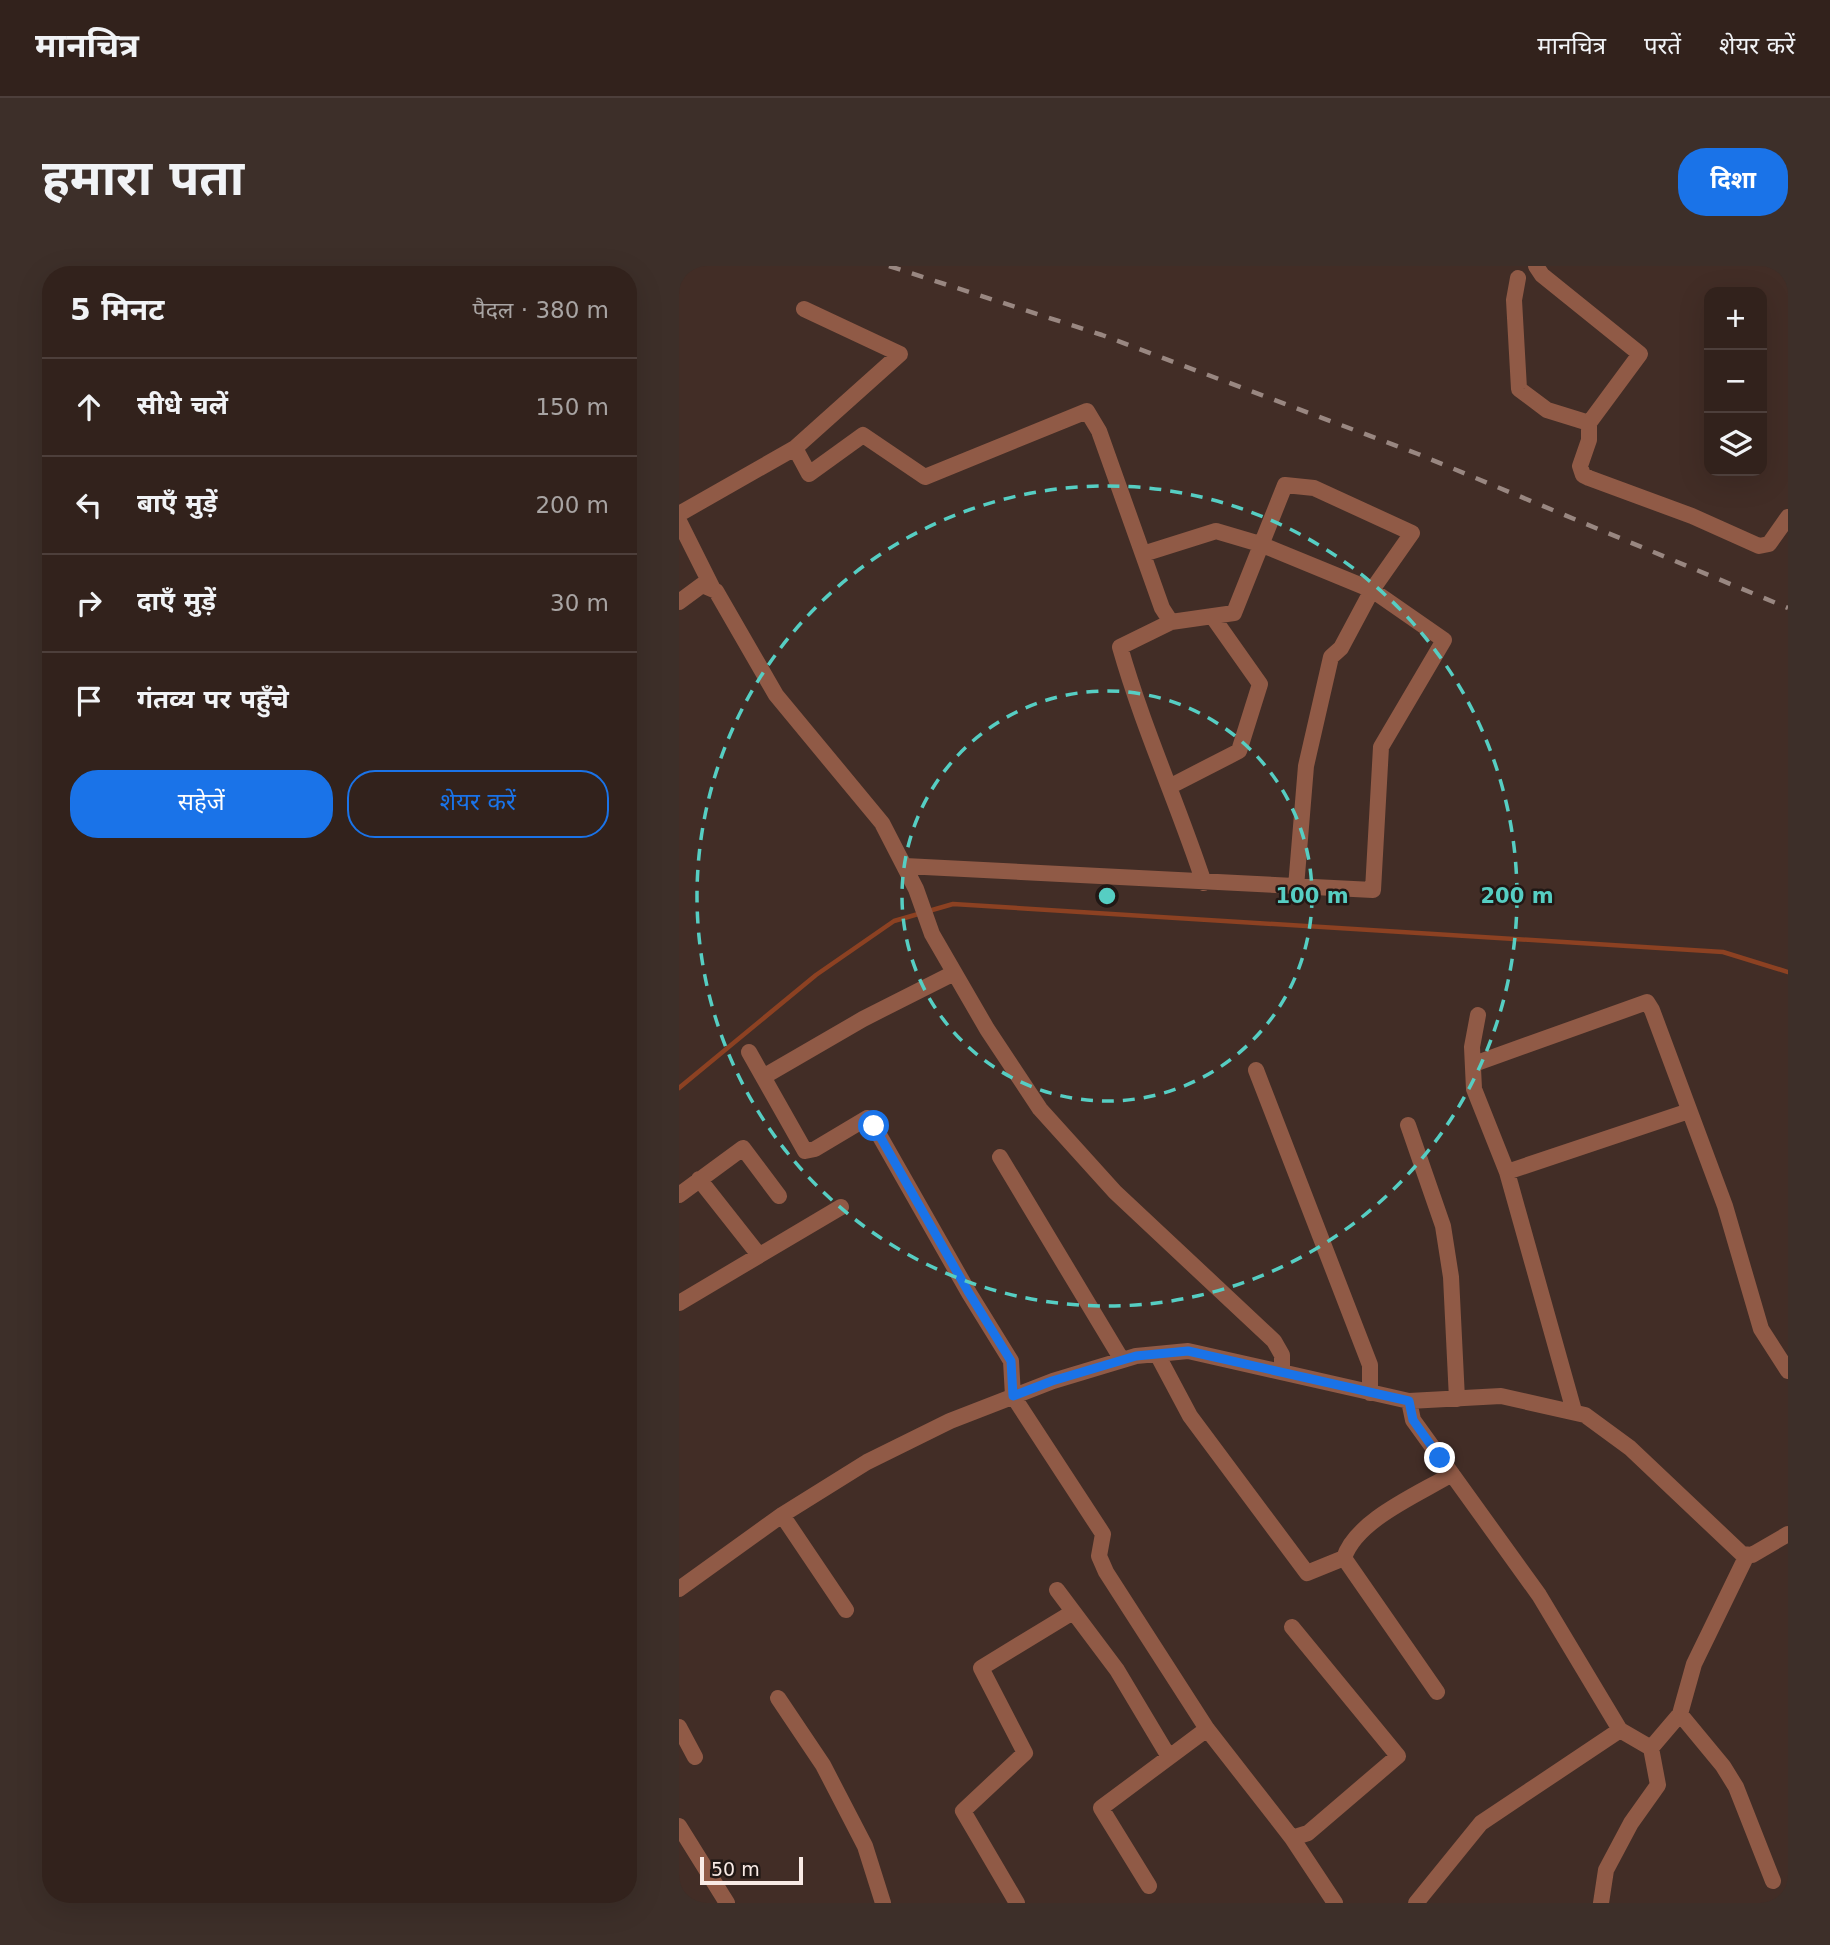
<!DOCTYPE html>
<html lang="hi">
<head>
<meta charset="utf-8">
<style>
  :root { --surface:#32221c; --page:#3d2f29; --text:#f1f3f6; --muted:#a8a4a3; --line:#4d3f3b; --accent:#1a73e8 }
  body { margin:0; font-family:"DejaVu Sans","Noto Sans Devanagari",sans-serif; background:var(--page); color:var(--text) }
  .controls { position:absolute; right:21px; top:21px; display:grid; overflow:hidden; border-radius:14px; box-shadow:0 7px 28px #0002 }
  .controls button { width:63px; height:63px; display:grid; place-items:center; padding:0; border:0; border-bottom:2px solid var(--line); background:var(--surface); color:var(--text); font:35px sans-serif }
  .scale { position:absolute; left:21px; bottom:18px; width:103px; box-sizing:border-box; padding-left:7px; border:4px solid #f8eae5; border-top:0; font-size:19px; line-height:24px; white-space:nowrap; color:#f8eae5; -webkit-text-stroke:5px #211815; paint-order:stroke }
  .stop { position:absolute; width:21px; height:21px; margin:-16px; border:5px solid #1a73e8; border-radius:50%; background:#fff }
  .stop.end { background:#1a73e8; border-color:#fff; box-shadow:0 2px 7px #0008 }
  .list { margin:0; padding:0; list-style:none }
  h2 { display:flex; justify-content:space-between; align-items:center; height:91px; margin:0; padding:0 28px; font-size:30px }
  h2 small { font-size:23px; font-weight:400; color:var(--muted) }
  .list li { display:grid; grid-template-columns:46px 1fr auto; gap:21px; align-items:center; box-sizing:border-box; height:98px; padding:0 28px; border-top:2px solid var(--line) }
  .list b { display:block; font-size:26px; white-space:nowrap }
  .list em { font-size:23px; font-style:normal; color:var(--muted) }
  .actions { display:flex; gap:14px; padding:21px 28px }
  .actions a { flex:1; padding:16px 0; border:2px solid var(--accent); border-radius:28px; text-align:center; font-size:24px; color:var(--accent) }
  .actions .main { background:var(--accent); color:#fff }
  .icon { flex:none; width:38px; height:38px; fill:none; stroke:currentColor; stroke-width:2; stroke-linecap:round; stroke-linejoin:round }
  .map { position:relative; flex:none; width:1109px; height:1637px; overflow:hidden; border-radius:28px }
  header { display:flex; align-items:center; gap:42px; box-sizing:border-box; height:98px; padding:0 35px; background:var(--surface); border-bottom:2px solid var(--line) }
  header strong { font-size:33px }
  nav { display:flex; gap:38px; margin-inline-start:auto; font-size:24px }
  .intro { display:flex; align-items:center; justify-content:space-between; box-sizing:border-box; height:168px; padding:0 42px }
  h1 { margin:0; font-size:49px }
  .button { padding:18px 32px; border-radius:28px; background:var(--accent); color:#fff; font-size:24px; font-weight:700 }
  main { display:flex; gap:42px; padding:0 42px }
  aside { flex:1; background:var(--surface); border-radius:28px; box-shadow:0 7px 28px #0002 }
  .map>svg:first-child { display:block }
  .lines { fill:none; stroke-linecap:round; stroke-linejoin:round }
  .stream { stroke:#8c4122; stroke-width:4.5 }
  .street { stroke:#905a46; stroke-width:16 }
  .rail { stroke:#998781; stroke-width:4.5; stroke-dasharray:12 12; stroke-linecap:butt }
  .route { stroke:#1a73e8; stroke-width:9 }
  .ring { fill:none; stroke:#56cec3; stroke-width:3.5; stroke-dasharray:12 9 }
  .centre { fill:#56cec3; stroke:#211815; stroke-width:3.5 }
  .ring-label { font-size:21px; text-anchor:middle; font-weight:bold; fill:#56cec3; stroke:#211815; stroke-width:5; stroke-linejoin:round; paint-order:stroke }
</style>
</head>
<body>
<header>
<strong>मानचित्र</strong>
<nav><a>मानचित्र</a><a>परतें</a><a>शेयर करें</a></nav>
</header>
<div class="intro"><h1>हमारा पता</h1><a class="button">दिशा</a></div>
<main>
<aside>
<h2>5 मिनट<small>पैदल · 380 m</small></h2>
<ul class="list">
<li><svg class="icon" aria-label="ahead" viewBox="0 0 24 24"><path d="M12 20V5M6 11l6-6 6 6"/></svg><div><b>सीधे चलें</b></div><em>150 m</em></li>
<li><svg class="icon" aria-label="left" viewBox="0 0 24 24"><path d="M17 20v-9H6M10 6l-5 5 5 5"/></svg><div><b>बाएँ मुड़ें</b></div><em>200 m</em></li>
<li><svg class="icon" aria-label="right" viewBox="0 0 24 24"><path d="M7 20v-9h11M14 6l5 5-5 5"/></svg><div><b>दाएँ मुड़ें</b></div><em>30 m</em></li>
<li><svg class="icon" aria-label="arrive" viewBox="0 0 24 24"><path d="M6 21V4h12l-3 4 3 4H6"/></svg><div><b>गंतव्य पर पहुँचे</b></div></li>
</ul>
<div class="actions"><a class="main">सहेजें</a><a>शेयर करें</a></div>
</aside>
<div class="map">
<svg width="1109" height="1637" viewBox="0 0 1109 1637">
  <rect width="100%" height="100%" fill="#422d26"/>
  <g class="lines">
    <path class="stream" d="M0,822L137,709L215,655L274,638L1044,686L1109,706"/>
    <path class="street" d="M839,12L835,34L840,123L868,144L910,157L961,88L863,9L857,0
      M910,157V174L901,200L904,209L910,212L1013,250L1080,280L1090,278L1109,251
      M116,182L130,208L184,169L246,211L408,145L420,165L483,342L492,356
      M0,248L116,182L221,88L125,43
      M0,255L33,321
      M0,336L23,319L37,325L97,429L203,557L237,623L253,668L308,763L361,843L436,926L595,1075L603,1089V1106
      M490,521L560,485L581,418L533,350
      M226,600L694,624L702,481L765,374L693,324L581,278L537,265L464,288
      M525,617C499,538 464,462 441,381L492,356L555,347L606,219L635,222L733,267L693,324L662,382L652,391L627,500L617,621
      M799,749L793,781L795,823L828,906L895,1145
      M70,786L126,885L136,883L188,852L195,860L290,1027L332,1095L334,1130L424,1268L420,1290L427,1306L528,1463L613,1572L656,1637
      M795,798L968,736L973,744L1046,940L1082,1063L1109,1105
      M577,804L691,1099V1127
      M84,811L184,753L275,707
      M729,859L764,960L772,1011L778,1133
      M321,891L443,1094
      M828,906L1010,845
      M20,913L80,989
      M0,929L64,882L100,930
      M0,1037L162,941
      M478,1088L511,1150L628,1307L665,1292
      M730,1135L734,1154L860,1329L941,1464L802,1557L737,1637
      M103,1249L167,1344
      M665,1292L758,1426
      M665,1292C677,1254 740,1228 773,1208
      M0,1323L103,1249L188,1196L271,1155L374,1115L457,1090L509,1085L730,1135L822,1130L906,1149L951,1182L1063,1288L1073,1289L1109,1268
      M378,1324L438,1404L490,1491
      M99,1432L144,1499L186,1580L204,1637
      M1001,1448L1044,1500L1057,1521L1094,1615
      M0,1461L16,1491
      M972,1482L1001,1448L1015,1398L1068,1289
      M0,1560L48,1637
      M613,1572L629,1567L719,1490L613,1361
      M470,1620L422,1542L528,1463
      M338,1637L284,1545L346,1487L302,1402L394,1346
      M922,1637L927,1604L952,1557L979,1519L972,1482L941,1464"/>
    <path class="rail" d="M210,0L423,69L739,188L1109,342"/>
  </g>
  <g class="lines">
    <path class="route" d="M195,860L290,1027L332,1095L334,1130L373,1115L457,1090L509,1085L730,1135L734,1154L761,1192"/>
  </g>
  <g class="ring">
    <circle cx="428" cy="630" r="205"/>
    <circle cx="428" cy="630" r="410"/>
  </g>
  <circle cx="428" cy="630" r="10" class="centre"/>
  <g class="ring-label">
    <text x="633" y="637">100 m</text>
    <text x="838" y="637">200 m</text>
  </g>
</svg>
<div class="controls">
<button>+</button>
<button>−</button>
<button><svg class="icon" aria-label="layers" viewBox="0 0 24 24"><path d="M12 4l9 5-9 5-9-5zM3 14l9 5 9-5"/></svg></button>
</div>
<div class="scale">50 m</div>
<div class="stop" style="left:195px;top:860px"></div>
<div class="stop end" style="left:761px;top:1192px"></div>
</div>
</main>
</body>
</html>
